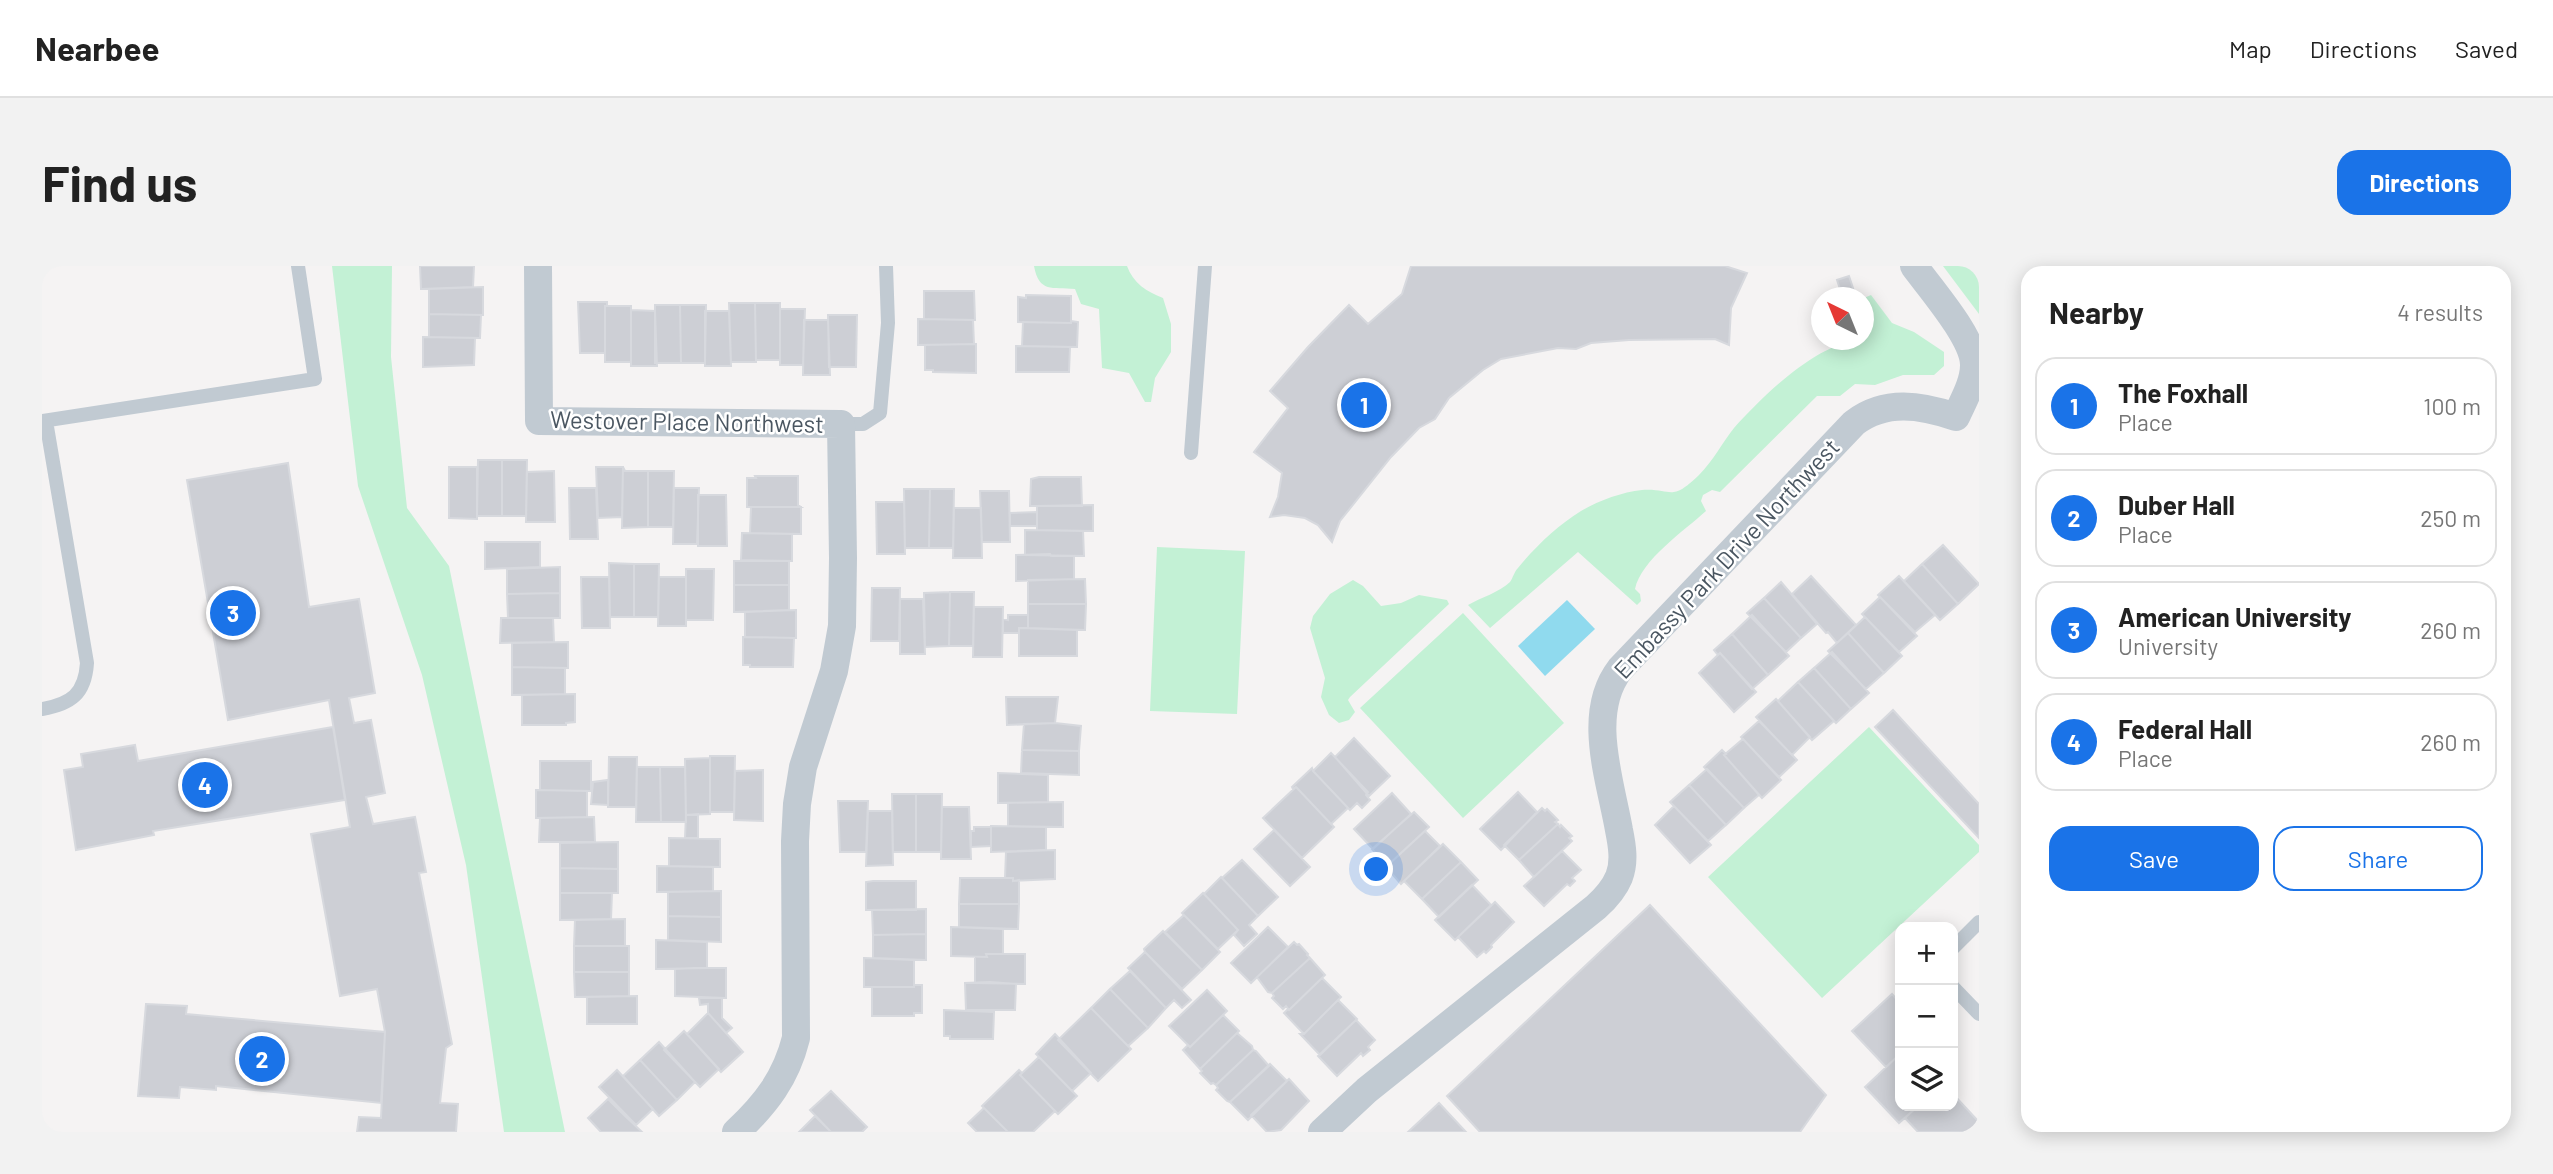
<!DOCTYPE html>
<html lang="en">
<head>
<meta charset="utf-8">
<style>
  :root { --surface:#fff; --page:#f2f2f2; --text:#222; --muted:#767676; --line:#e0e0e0; --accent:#1a73e8 }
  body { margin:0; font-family:Barlow,sans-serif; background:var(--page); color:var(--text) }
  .controls { position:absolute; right:21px; bottom:21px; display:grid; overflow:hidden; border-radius:14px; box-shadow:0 4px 18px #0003 }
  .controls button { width:63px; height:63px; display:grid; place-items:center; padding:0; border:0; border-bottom:2px solid var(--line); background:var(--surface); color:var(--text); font:35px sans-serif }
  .compass { position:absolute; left:1769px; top:21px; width:63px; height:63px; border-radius:50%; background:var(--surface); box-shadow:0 4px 18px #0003; rotate:317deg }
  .you { position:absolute; left:1335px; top:604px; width:24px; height:24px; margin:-18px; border:5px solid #fff; border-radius:50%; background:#1a73e8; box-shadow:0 0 0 10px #1a73e833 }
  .badge { display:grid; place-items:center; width:46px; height:46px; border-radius:50%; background:var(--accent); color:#fff; font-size:23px; font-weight:700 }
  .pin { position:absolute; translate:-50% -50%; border:4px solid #fff; box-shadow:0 2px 7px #0006 }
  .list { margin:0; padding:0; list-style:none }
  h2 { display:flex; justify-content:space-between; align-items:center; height:91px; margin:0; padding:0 28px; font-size:30px }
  h2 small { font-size:23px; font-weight:400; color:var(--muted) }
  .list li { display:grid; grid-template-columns:46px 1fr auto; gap:21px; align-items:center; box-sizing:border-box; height:98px; margin:0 14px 14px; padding:0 14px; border:2px solid var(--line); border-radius:21px }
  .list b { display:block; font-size:26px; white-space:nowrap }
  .list p { margin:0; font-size:23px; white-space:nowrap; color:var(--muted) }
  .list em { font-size:23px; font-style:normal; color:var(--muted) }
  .actions { display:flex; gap:14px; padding:21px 28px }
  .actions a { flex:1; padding:16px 0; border:2px solid var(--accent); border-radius:21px; text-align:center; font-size:24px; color:var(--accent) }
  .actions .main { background:var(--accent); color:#fff }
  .icon { flex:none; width:38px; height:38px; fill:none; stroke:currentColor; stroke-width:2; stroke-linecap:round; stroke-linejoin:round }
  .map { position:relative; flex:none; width:1937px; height:866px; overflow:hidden; border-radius:21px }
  header { display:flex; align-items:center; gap:42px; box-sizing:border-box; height:98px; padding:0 35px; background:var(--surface); border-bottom:2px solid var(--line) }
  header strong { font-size:33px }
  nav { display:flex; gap:38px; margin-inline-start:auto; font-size:24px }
  .intro { display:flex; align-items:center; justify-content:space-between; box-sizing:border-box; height:168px; padding:0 42px }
  h1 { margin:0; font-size:49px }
  .button { padding:18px 32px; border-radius:21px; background:var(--accent); color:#fff; font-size:24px; font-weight:700 }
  main { display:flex; gap:42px; padding:0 42px }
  aside { flex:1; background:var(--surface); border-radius:21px; box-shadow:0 4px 18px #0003 }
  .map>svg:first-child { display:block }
  .green { fill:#c3f1d5 }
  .water { fill:#90daee }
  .building { fill:#cdcfd5; stroke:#d7d9de; stroke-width:2 }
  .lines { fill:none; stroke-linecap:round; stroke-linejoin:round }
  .lane { stroke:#c1cad2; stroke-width:14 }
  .street { stroke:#c1cad2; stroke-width:28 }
  .labels { text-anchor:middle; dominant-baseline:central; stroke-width:5; stroke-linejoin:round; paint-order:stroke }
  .street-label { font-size:24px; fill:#4a5661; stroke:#fff }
</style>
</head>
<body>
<header>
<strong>Nearbee</strong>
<nav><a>Map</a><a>Directions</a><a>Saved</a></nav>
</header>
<div class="intro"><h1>Find us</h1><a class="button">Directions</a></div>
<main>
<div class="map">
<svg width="1937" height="866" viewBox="0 0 1937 866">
  <rect width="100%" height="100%" fill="#f5f3f3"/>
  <path class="green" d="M290,0H350L349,91L365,242L407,300L523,866H462L424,599L380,409L316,220Z
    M992,0H1085C1091,17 1105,26 1121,32L1129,58V86L1113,112L1109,136H1103L1087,107L1060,102L1057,43L1039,38L1033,23C1010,21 997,27 992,0Z
    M1901,0H1937V48Z
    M1829,29L1850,57L1872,66L1902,86V100L1892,109H1861L1833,119L1813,118L1798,130H1775L1678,226L1670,224L1661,229L1659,235L1664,245C1642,265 1599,294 1593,323L1598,328L1599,335L1595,339L1536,286L1448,362L1426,339C1438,332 1458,326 1468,316C1471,312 1472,306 1476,302C1493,281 1516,259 1539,245C1556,235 1580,226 1600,224C1631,222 1628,237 1657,209C1671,195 1680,177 1692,162C1721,130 1777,74 1822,74V32Z
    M1115,281L1203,285L1195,448L1108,445Z
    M1311,314L1321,320L1339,340L1359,337L1377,329L1405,334L1407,338L1308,431L1306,434L1313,446L1307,454L1297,457L1287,449L1279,431L1283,412L1268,362L1271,350L1288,328Z
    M1421,347L1522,457L1421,552L1318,442Z
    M1827,461L1937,579V586L1780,732L1666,611Z"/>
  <path class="water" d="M1525,334L1553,363L1503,410L1476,380Z"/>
  <path class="building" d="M378,0H432L431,21L379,23Z
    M1369,0H1683L1705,7L1689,42L1687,79L1673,73L1587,74L1549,77L1534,83L1516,82L1459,93L1441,104L1407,132L1393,153L1377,162L1349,191L1298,255L1290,276L1276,259L1263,252L1242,249L1228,251L1236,231L1240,207L1212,186L1246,142L1228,125L1266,81L1307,39L1326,58L1360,28Z
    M1807,10L1813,28L1801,32L1795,14Z
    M441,21V49L387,48V23Z
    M882,25H932L933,54L882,53Z
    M984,29L1029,30V57L976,56V31L984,32Z
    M536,36H565V40H563V87H538Z
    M687,37H713L714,96H689Z
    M713,37H738V94H714Z
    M613,39H638L639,97H613Z
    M638,39H664L663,97H639Z
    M563,40H589V96H563Z
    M738,43H763L761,99H738Z
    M589,44L613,45L615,100H589Z
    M663,45H687L689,100H663Z
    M387,48L439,49L438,72L387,71Z
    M786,49H815L814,101H787Z
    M876,53L931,54L932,78L876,79Z
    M762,54H786L788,109H761Z
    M1029,55L1036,56L1035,81L980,80L981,56L1029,57Z
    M381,71L433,72L432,99L381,101Z
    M934,78V107L891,106V104H883V79Z
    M974,80L1028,81L1027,106H974Z
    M436,194H460V250H435Z
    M460,194H485L484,250H460Z
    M246,197L267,341L317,333L333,427L307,432L312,457L329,454L343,527L324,531L331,558L373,551L384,606L377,607L410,778L404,782L398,837L416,838L414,866H315L317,851L339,852L343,766L335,723L298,730L269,568L308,561L287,434L186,454L145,214Z
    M407,201H435V253L407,252Z
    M554,201H581L580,251L556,252Z
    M581,201L583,205H606V261L580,262Z
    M512,205L513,256H484L485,206Z
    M606,205H632L631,261H606Z
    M713,210H756V239L759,241H705V212H714Z
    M997,211H1039L1040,240H988L989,213Z
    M527,222H554L556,273H528Z
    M632,222H657L655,278H631Z
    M862,223H888L887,282H863Z
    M888,223H912L911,282H887Z
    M938,225H967L968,276H940Z
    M656,229H684L685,280H656Z
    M834,236H862L863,288H835Z
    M1051,239V265L995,264V240Z
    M709,241H759V268L708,267Z
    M912,242H939L940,292H911Z
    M995,246V260H968V247Z
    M983,264L1041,265L1042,290L983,289Z
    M700,267L750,268V295L699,294Z
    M443,276H498V301L443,303Z
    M1901,279L1937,318L1916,338L1880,298Z
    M1008,288L1009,290H1032V313L974,315V289Z
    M692,295H747V319H692Z
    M567,297L592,298V351H568Z
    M592,298H617L616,351H592Z
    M1880,298L1916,338L1898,354L1862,315Z
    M518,301V327L465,328V303Z
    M644,303H672L671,354H644Z
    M1769,310L1814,359L1795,377L1786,366L1784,367L1750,328Z
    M1857,310L1893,349L1873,366L1836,329Z
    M539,311H567L568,362H540Z
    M617,311H644V360H616Z
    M1043,313L1044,338H986V314Z
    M1739,316L1775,358L1759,372L1722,332Z
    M692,319H747V344L692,346Z
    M830,322H858L857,375H829Z
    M908,326H932L931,380H907Z
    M908,326L907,380L883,381L882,327Z
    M518,327V352H466L465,328Z
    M1838,331L1875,370L1857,386L1820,348Z
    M1722,332L1759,372L1744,386L1705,347Z
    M858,333H881L883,388H858Z
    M986,338H1044L1043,364L986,362Z
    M932,341H961L960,391H931Z
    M754,344V372L703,371V346Z
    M966,349H986V362H977V367H961V353L966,354Z
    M1710,349L1747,390L1726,409L1690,368Z
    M1823,351L1860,390L1842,407L1806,367Z
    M459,352H511L512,376L458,377Z
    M977,362L1035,364V390H977Z
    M1806,367L1842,407L1824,423L1786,385Z
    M1690,368L1726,409L1710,423L1678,387L1676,389L1672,384Z
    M701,371L752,372L751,401H708V399H701Z
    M526,376V402L470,401V377Z
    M1790,386L1827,427L1809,443L1772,402Z
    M1678,387L1714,426L1692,446L1657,407Z
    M470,401L523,402V428L470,429Z
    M1772,402L1809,443L1794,457L1756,416Z
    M1756,416L1792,455L1770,474L1736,435Z
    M533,428V456L524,457V459H480V429Z
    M964,431H1016L1013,457L965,459Z
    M1734,433L1768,471L1750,489L1714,451Z
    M1851,444L1937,538V572L1833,461Z
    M1717,455L1755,494L1737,511L1699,471Z
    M1013,457L1039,460L1037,485L980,484L982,458Z
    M291,461L303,534L111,565L112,569L34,584L22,504L41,501L39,488L93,479L96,495Z
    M1312,472L1348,510L1327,530L1293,491Z
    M1701,473L1739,514L1720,532L1682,489Z
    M980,484L1037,485V509L979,507Z
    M1680,484L1684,488L1682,489L1717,529L1702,542L1662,501Z
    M1289,487L1326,526L1324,529L1328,534L1320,542L1315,537L1308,544L1271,505Z
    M668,490H693L692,546H668Z
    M567,491H595L594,541H566Z
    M668,492V548L644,549L643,493Z
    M498,495H549V525L498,524Z
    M595,501H618L619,556H594Z
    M618,501H643L644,556H619Z
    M1270,502L1271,505L1306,542L1289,558L1254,521L1251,523L1250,521Z
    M1665,503L1702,542L1684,559L1647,519Z
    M721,504V555L692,554L693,505Z
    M956,507L1006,509V536L956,537Z
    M566,514V539L549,538L551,516Z
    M1647,519L1684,559L1666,575L1628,536Z
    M1254,521L1292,561L1260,592L1221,552Z
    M494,524L545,525V551L494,552Z
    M1476,526L1495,546L1459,584L1438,563Z
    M1350,527L1369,548L1331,583L1312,563Z
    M850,528H874V586H851Z
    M874,528H900L899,586H874Z
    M796,535H826L824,586H798Z
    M1021,536V561L966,560V537Z
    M1632,540L1669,579L1648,597L1613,559Z
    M900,541H927L929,593H899Z
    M1500,542L1503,545L1505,543L1516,554L1513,556L1516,558L1477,594L1462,579Z
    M826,545H850L851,599L824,600Z
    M1372,546L1387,561L1345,600L1330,583Z
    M656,548V572H643L644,549Z
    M552,551L553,576H497L498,552Z
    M1516,558L1518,561L1519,559L1530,570L1527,572L1530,575L1492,611L1477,594Z
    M949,560L1004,561V584L949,586Z
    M932,561H949V580L929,581V565H932Z
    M1232,564L1268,601L1248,620L1212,583Z
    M1383,565L1398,580L1359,618L1344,601Z
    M627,572L678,573V601L627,600Z
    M576,576V603L518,602V577Z
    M1401,578L1419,596L1380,633L1362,615Z
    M1013,584V613L971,615V612H963L964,586Z
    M1520,585L1539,604L1530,612L1533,615L1528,620L1525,618L1502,640L1482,620Z
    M1200,594L1236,631L1216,650L1180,612Z
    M1419,596L1436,614L1397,651L1380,633Z
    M615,600L671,601V625L615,626Z
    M518,602L576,603V627H518Z
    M1179,611L1216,650L1207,659L1215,668L1202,680L1192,669L1196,664L1162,628Z
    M918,612H971V615L977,614V638H917Z
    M831,615H874V644H824V616Z
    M1430,619L1449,639L1413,674L1393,654Z
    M679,625V651L626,650V626Z
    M518,627H570L569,653L518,654Z
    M1161,627L1196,664L1176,683L1140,647Z
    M1453,636L1472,656L1449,679L1450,681L1444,687L1442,685L1435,691L1416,671Z
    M917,638H977L976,663L917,661Z
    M1608,639L1784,829L1758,866H1438L1405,830Z
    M884,643V668L831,669L830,644Z
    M1142,649L1178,686L1160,704L1123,666Z
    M626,650L679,651V676L626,674Z
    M583,653V680H532L533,654Z
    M909,661L961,663V688H944L945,691L909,690Z
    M1226,661L1246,681L1209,717L1189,697Z
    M1121,665L1160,704L1140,723L1103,686L1102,683Z
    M884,668V694L831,692V669Z
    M614,674L665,676V702L614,703Z
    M1252,676L1255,679L1257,678L1266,688L1265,689L1268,692L1230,727L1226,726L1215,711Z
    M532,680H587V706H532Z
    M1103,686L1149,734L1140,742L1132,734L1124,742L1086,702Z
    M944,688H983V718L933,717V691H945Z
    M822,692L872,694V721H822Z
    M1268,692L1283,709L1247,744L1244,740L1241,743L1230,732L1232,730L1230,727Z
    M652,702H684V732L633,730V703Z
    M1088,705L1124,742L1106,762L1068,723Z
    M532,706H587V730L533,731Z
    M1280,712L1299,731L1262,768L1242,747L1246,743L1247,744Z
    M948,716L974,718L973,744H924L923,717Z
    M872,719H880V747H872V750H830V721H872Z
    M1068,723L1106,762L1086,780L1049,742Z
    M1165,724L1185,745L1148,781L1127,760Z
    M1850,728L1858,737V788L1844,801L1810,765Z
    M595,730V758H545V731Z
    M657,732H680V752L690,762L684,767L666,747V738L658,739Z
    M1296,734L1315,753L1278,789L1258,768H1262Z
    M104,738L145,740L144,748L343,766L339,837L174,820V824L138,821L137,832L96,830Z
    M1049,742L1089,783L1056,815L1016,774Z
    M902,744L952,746L951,773H908V770H902Z
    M666,747L701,786L679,806L645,768Z
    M1181,749L1197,765L1158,803L1141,784L1146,779L1148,781Z
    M1314,754L1333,774L1326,781L1328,784L1321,790L1319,787L1295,810L1276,790Z
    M642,765L677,803L658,821L622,784Z
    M1195,767L1210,780L1211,784L1174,819L1171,817L1169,818L1158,807L1160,805L1158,803Z
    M1013,768L1049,807L1030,825L994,788Z
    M617,776L653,816L635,834L598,794Z
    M1211,784L1214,785L1227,800L1188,836L1185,835L1174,824L1176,822L1174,819Z
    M1858,788V840H1876L1857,857L1823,821Z
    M997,791L1035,830L1016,848L978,809Z
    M598,794L635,834L617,850L581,810Z
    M1228,798L1245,815L1206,854L1188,836Z
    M575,804L611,843L594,859L557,821Z
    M977,804L980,807L978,809L1013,845L991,866H966L940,840Z
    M1247,813L1267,835L1239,864L1225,866L1209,849Z
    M789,825L825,861L820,866H789L768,844Z
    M1911,828L1937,856V866H1876L1863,852L1876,840H1911Z
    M566,833L581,848L600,866H559L546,852Z
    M1397,837L1424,866H1366Z
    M942,842L966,866H935L926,857Z
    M773,850L789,866H757Z"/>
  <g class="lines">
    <path class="lane" d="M0,155L273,113L256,0
      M799,158H821L838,147L846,57L844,0
      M1149,187L1163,0
      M0,443C29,438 43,428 45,397L4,155
      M1911,682L1937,656
      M1911,721L1937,748"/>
    <path class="street" d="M496,0L497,155L799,158L801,292L800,360L792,405L761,501L755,538L753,575L754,772C744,812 724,838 694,866
      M1280,866L1325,824L1554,641C1563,633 1572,623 1577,611C1583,596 1580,579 1577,564C1568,513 1544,447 1578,403L1812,157C1843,133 1879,139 1914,151C1921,135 1932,117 1932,99C1932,72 1888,22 1872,0"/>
  </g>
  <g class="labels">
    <g class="street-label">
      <text transform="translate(645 155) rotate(1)">Westover Place Northwest</text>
      <text transform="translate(1684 292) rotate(-47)">Embassy Park Drive Northwest</text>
    </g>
  </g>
</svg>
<div class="controls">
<button>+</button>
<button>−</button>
<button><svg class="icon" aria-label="layers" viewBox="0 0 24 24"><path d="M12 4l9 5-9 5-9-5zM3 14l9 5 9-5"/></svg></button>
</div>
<svg class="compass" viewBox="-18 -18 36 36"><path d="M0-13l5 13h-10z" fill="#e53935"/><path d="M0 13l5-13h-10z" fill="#767676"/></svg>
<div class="you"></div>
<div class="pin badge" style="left:1322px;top:139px">1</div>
<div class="pin badge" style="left:220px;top:793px">2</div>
<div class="pin badge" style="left:191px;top:347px">3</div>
<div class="pin badge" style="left:163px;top:519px">4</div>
</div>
<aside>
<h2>Nearby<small>4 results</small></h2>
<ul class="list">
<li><span class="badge">1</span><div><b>The Foxhall</b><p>Place</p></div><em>100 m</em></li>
<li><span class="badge">2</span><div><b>Duber Hall</b><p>Place</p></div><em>250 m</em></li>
<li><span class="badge">3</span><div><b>American University</b><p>University</p></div><em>260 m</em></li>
<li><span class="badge">4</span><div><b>Federal Hall</b><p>Place</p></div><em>260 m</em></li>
</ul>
<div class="actions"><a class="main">Save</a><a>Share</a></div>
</aside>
</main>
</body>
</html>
